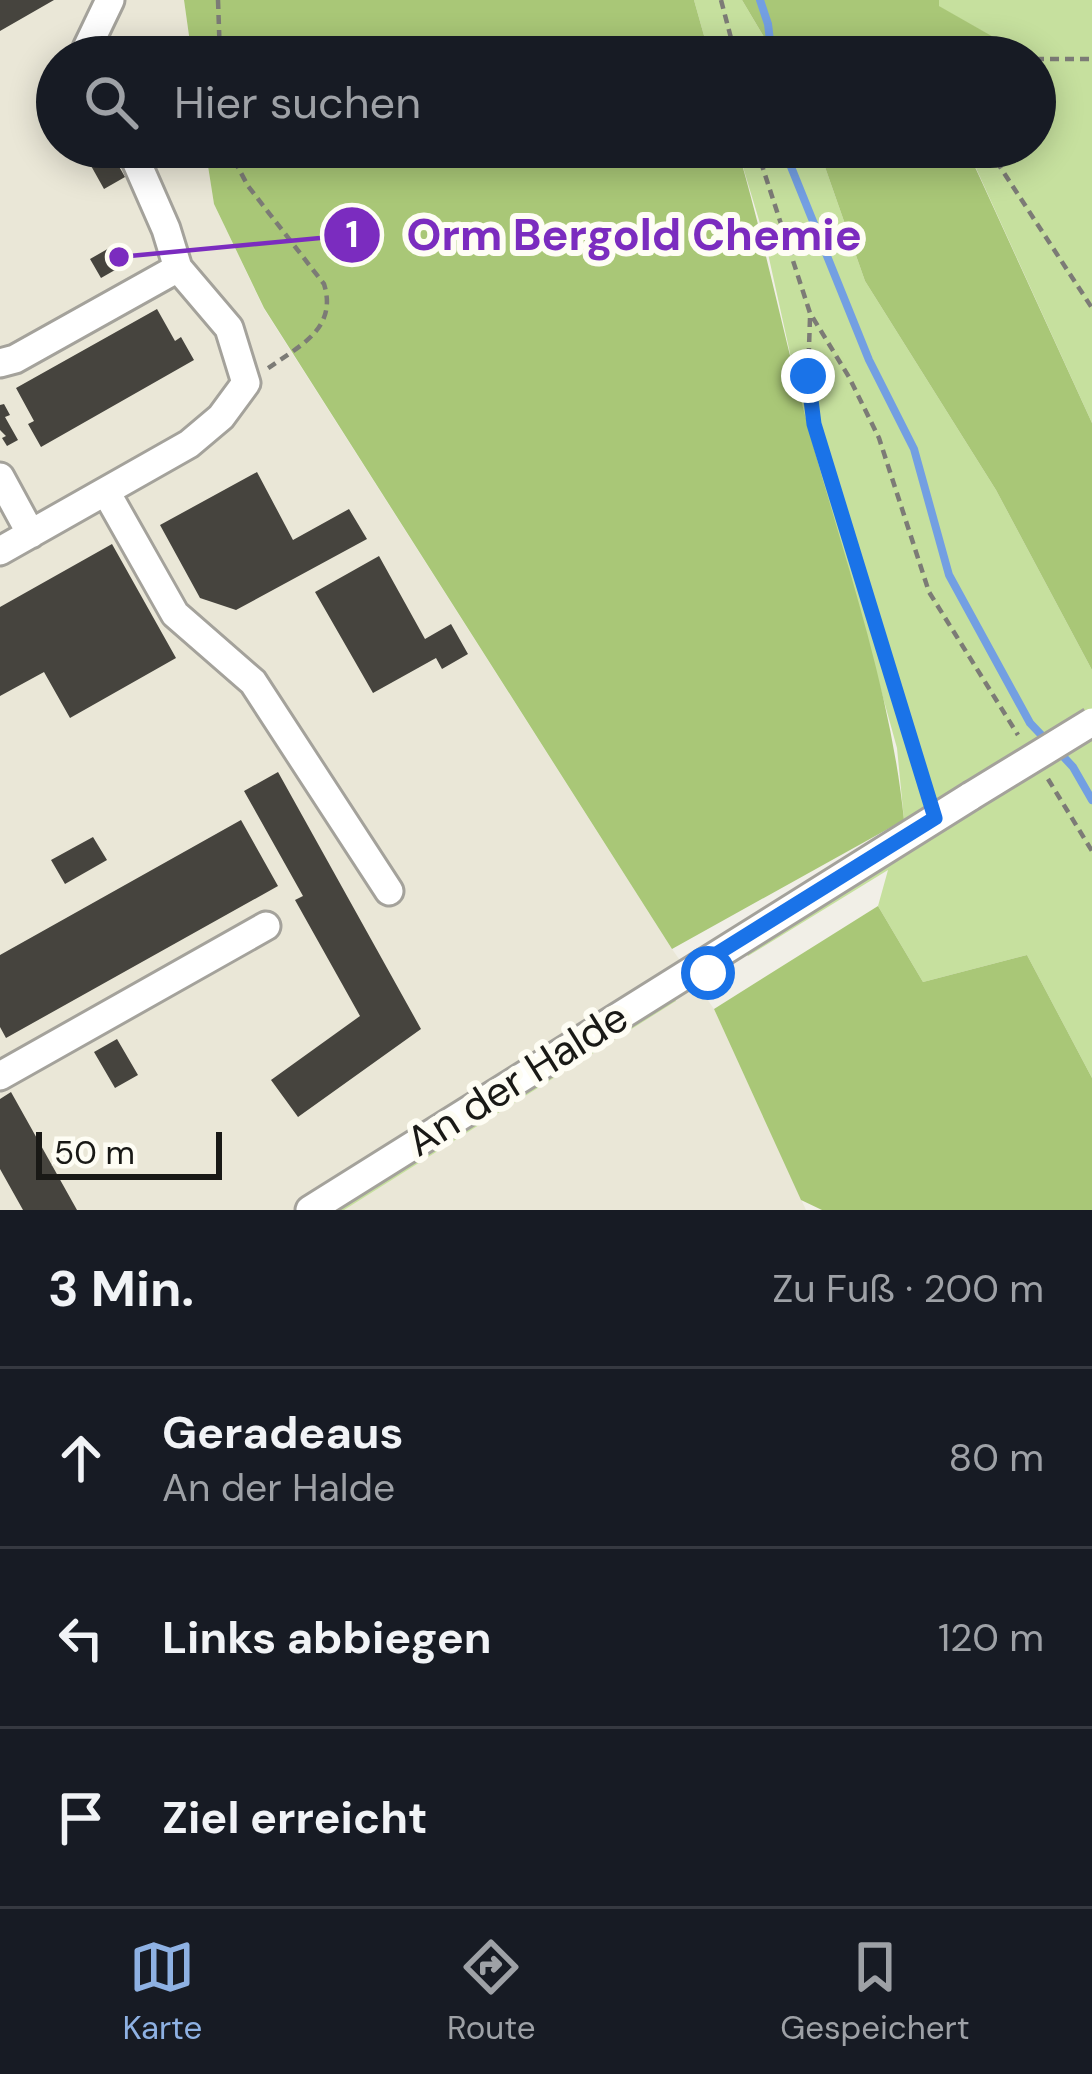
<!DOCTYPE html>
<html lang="de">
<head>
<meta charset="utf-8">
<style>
  :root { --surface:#171b24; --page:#242831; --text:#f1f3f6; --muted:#9ea1a6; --line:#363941; --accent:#8eb1e3 }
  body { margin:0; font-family:"DM Sans",sans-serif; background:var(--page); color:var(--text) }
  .scale { position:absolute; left:36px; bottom:30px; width:186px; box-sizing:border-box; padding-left:12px; border:6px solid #191916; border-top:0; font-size:33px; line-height:42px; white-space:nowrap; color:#191916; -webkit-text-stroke:9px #fefdf4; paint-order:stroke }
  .stop { position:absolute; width:36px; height:36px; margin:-27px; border:9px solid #1a73e8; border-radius:50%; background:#fff }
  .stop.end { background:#1a73e8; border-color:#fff; box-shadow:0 3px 12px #0008 }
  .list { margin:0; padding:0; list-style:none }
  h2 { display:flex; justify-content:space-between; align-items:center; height:156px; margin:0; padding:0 48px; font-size:51px }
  h2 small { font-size:39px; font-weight:400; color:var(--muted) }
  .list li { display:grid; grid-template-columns:78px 1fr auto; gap:36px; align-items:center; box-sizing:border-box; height:180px; padding:0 48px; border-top:3px solid var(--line) }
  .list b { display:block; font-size:45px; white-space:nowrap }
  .list p { margin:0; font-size:39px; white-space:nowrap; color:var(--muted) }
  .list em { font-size:39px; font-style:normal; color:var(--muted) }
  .icon { flex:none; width:66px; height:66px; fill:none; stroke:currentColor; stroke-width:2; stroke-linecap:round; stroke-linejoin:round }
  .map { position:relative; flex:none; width:1092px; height:1210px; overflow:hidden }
  .search { position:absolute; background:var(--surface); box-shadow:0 6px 30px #0003; left:36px; right:36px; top:36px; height:132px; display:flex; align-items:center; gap:30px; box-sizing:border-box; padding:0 42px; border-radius:66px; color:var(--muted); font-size:45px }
  .sheet { height:696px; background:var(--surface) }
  nav { display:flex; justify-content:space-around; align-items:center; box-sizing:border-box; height:168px; border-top:3px solid var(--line); background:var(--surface); font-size:33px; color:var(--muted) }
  nav a { display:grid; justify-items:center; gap:6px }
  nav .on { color:var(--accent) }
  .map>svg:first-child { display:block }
  .built { fill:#eae7d7 }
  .green { fill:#c6e09e }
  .forest { fill:#a9c777 }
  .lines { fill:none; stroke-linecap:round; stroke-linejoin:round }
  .stream { stroke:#739fe2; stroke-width:8 }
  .building { fill:#46443e }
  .minor-casing { stroke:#a4a29b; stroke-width:33 }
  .path { stroke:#7c7b76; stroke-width:4.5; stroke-dasharray:9 6; stroke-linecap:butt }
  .minor { stroke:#fff; stroke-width:27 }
  .minor-bridge-casing { stroke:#a4a29b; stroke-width:33; stroke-linecap:butt }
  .minor-bridge { stroke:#fff; stroke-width:27 }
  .route { stroke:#1a73e8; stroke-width:15 }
  .labels { text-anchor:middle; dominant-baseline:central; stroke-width:12; stroke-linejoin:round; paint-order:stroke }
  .street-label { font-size:42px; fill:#191916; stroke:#fefdf4 }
  .leader { fill:none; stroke:#7b2cbf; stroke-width:4.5 }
  .callout-dot { fill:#7b2cbf; stroke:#fefdf4; stroke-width:4.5 }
  .mark-label { font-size:36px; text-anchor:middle; font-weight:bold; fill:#fff }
  .callout-label { font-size:45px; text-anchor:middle; font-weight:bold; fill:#7b2cbf; stroke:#fefdf4; stroke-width:12; stroke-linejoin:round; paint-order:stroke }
</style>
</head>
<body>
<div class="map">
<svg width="1092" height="1210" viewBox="0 0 1092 1210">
  <rect width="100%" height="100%" fill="#f1efe7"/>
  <path class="built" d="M0,0H184L192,57H57V147H205L214,204L264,309L672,949L714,1009L806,1210H0Z"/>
  <path class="green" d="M694,0H742L776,57H710Z
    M939,0H1092V423L975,166L980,147H1035V57H1008L1010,47L938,6Z
    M737,147H818L865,281L996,490L1092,670V1078L1027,955L923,982L878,906L888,870L748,956L746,953L892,860L904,820L897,748L799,394L765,240Z
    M674,997L676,1001L344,1210H334Z"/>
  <path class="forest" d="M184,0H694L710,57H192Z
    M742,0H939V6L1011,47L1008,57H776Z
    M205,147H737C766,246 786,348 814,448C848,570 891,693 904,820L672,949L264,308L214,204Z
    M818,147H980L975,167L1092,423V670L996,490L865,281Z
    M878,906L923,982L1027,955L1092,1078V1210H822L801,1200L714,1009Z"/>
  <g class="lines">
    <path class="stream" d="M760,0L768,24L772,57
      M783,147L869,360L914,449L949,575L1030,723L1048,742
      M1059,752L1073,767L1092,800"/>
  </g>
  <path class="building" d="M0,0H54L0,31Z
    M100,147H108L125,177L104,189L85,155Z
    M118,243L129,262L101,278L90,259Z
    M157,309L175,341L181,337L194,360L41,447L28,424L34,421L16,388Z
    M4,404L10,415L5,417L18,440L7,446L2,438L6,436L0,430V405Z
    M257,472L293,540L349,509L367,539L236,610L200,598L160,525Z
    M112,544L176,658L70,718L44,672L0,696V607Z
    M379,556L425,639L451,624L468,654L442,669L436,658L373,693L315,592Z
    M278,772L421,1029L298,1117L271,1080L360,1016L295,900L303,896L244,791Z
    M241,820L278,886L6,1038L0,1027V955Z
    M93,837L107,860L65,884L51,860Z
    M117,1039L138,1075L115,1088L94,1052Z
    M11,1092L77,1210H23L0,1169V1099Z"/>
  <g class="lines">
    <g class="minor-casing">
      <path id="minor" d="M91,57L87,48L110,0
        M0,363L15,359L178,268
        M0,477L31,534
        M106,492L175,614L253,682L389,891
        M0,551L189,444L221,417L246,383L229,328L178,268L166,229L130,147
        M0,1076L266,926
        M310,1210L971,796"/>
    </g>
    <path class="path" d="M218,0L220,57
      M721,0L736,57
      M1035,59H1092
      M227,147L248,186L324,284C338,329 299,346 267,369
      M756,147L810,313L849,377L879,438L929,592L1018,735
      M995,147L993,156L1092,308
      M810,318L808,376L814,424L924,794
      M1048,779L1092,851"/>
    <use href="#minor" class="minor"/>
    <g class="minor-bridge-casing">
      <path id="minor-bridge" d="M971,796L1092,722"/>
    </g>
    <use href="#minor-bridge" class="minor-bridge"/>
  </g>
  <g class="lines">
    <path class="route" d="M708,973L702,963L935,818L814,424L808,376"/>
  </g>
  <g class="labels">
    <g class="street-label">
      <text transform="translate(517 1079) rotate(-32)">An der Halde</text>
    </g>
  </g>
  <path class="leader" d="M119 257L352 235"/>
  <g class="callout-dot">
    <circle cx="119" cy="257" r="12"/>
    <circle cx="352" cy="235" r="30"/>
  </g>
  <g class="mark-label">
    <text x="352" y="247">1</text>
  </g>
  <g class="callout-label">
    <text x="634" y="250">Orm Bergold Chemie</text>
  </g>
</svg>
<div class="scale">50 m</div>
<div class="stop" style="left:708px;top:973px"></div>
<div class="stop end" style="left:808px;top:376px"></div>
<div class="search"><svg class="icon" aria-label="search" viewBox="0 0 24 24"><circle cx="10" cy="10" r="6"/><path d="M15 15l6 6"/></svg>Hier suchen</div>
</div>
<section class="sheet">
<h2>3 Min.<small>Zu Fuß · 200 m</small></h2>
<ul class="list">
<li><svg class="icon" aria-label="ahead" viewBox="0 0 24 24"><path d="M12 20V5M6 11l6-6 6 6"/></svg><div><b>Geradeaus</b><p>An der Halde</p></div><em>80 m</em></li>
<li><svg class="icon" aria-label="left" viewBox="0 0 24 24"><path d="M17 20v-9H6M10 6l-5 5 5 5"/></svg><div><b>Links abbiegen</b></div><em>120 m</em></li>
<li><svg class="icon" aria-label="arrive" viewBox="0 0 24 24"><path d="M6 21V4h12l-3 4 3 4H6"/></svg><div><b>Ziel erreicht</b></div></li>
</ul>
</section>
<nav>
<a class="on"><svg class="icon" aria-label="map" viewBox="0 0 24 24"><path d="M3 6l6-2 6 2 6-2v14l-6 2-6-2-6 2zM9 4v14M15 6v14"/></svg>Karte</a>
<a><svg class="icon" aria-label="directions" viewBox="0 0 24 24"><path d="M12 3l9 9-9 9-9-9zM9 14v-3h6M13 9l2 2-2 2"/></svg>Route</a>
<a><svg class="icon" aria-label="saved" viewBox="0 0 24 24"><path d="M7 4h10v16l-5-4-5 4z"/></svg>Gespeichert</a>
</nav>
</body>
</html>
